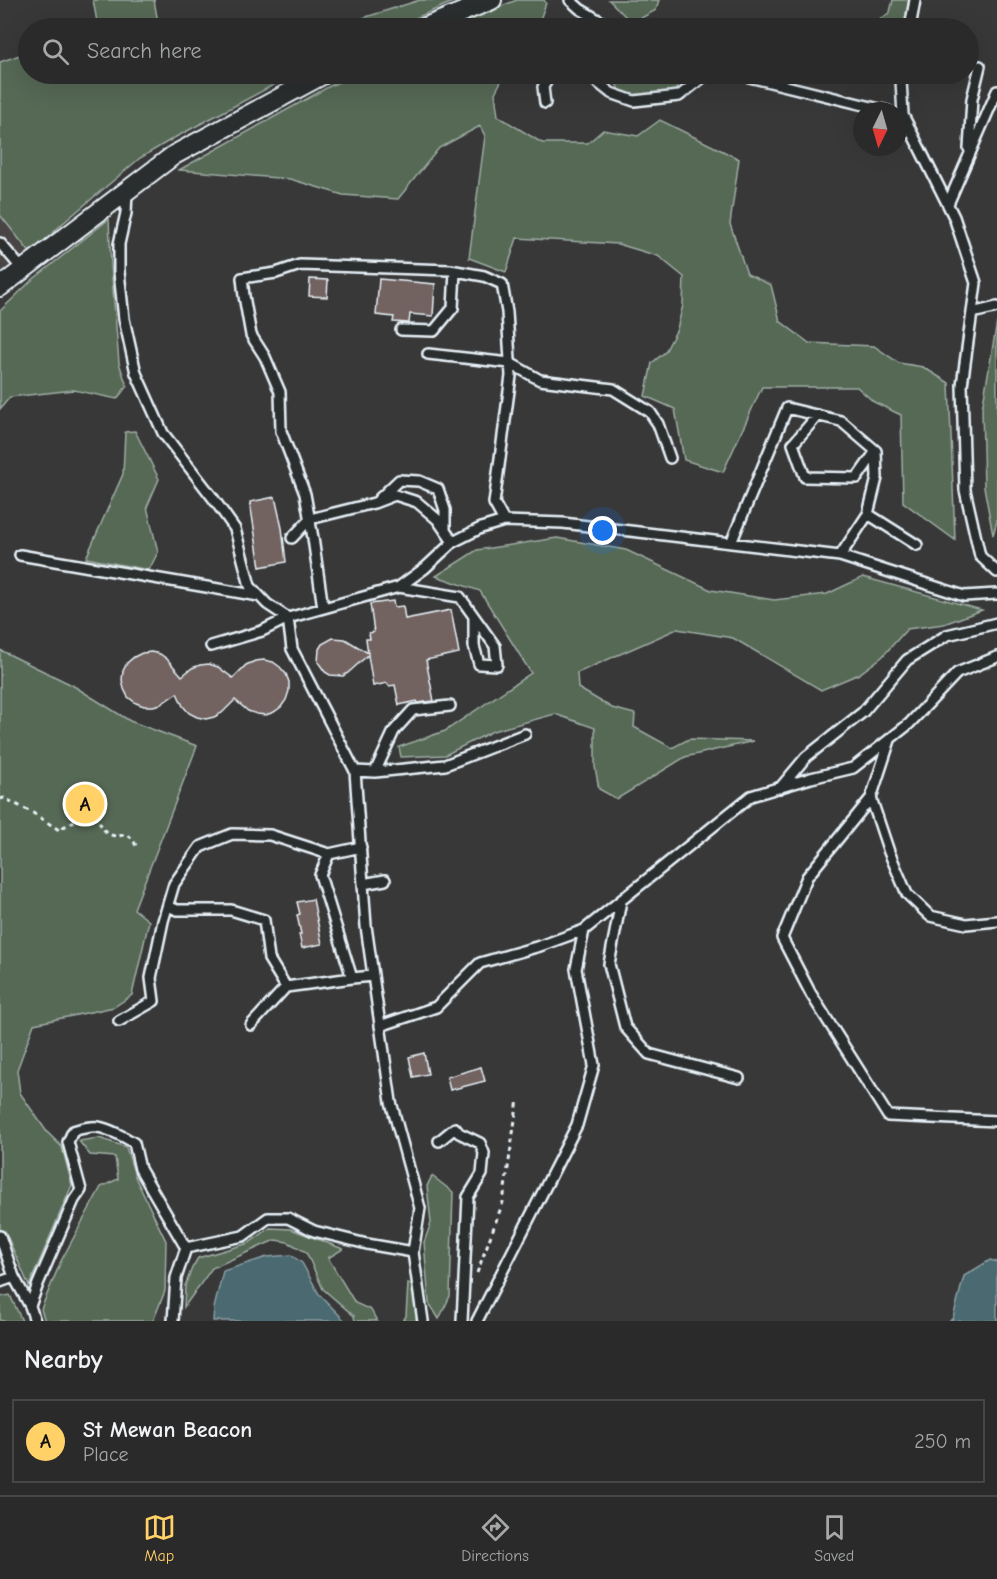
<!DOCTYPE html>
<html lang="en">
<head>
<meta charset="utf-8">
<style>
  :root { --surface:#2a2a2a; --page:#323232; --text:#f1f3f6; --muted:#a5a7a8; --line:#464647; --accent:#ffd166 }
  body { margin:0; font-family:"Comic Neue",sans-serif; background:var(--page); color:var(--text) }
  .compass { position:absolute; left:853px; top:102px; width:54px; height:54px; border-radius:50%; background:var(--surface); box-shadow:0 6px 24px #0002; rotate:185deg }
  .you { position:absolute; left:603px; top:531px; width:21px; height:21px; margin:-15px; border:4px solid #fff; border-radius:50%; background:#1a73e8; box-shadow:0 0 0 9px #1a73e833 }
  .badge { display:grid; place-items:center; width:39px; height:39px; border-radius:50%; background:var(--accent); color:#111; font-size:20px; font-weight:700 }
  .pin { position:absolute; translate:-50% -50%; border:3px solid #fff; box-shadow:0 2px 6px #0006 }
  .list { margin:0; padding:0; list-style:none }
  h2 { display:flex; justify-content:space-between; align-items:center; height:78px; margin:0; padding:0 24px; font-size:26px }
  h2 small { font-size:20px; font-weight:400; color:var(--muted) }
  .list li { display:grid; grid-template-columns:39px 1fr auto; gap:18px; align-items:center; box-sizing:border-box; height:84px; margin:0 12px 12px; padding:0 12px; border:2px solid var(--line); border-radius:0px }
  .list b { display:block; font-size:22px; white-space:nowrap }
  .list p { margin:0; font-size:20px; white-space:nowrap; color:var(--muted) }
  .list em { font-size:20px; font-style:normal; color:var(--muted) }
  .icon { flex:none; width:33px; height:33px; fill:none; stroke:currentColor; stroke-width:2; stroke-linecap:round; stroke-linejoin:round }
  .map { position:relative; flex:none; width:997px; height:1321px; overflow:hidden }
  .search { position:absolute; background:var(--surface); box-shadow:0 6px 24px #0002; left:18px; right:18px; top:18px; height:66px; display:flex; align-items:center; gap:15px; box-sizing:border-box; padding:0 21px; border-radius:33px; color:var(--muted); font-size:22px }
  .sheet { height:174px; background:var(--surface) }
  nav { display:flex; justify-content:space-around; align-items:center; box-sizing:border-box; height:84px; border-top:2px solid var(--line); background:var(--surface); font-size:16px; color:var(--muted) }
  nav a { display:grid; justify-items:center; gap:3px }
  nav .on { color:var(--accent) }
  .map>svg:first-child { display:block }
  .built { fill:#494544 }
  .green { fill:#566954; stroke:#9fada6; stroke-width:1.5 }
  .water { fill:#4c696f; stroke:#8a9fa6; stroke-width:1.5 }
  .building { fill:#726460; stroke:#e8f1f8; stroke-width:1.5 }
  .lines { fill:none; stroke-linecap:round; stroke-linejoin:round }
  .service-casing { stroke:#e8f1f8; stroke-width:14 }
  .minor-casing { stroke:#e8f1f8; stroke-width:22 }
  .path { stroke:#e8f1f8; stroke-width:3; stroke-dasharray:4.5 4.5; stroke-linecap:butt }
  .service { stroke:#2a2d2e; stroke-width:9 }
  .minor { stroke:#2a2d2e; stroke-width:18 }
</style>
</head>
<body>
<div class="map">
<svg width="997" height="1321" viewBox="0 0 997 1321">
  <rect width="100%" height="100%" fill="#383838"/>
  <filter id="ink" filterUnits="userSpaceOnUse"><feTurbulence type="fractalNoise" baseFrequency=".0167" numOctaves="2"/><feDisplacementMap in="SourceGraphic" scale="12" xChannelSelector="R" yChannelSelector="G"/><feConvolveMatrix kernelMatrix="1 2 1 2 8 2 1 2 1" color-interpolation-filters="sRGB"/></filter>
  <g filter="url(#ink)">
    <path class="built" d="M0,215L31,254L0,279Z"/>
    <path class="green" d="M93,0H154L159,28H95L98,27Z
      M420,0H457L393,28H331Z
      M517,0H544L546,3L537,28H450L478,15Z
      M609,0H659L656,10L632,23Z
      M893,0H909L904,28H869L890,12Z
      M28,52V74H294L174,138L140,158L62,224L31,254L0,215V62Z
      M356,74H505L495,93L498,116L542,143H588L603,130L638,136L660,120L739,159L730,224L747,274L771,285L780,321L809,343L874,346L899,363L923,367L949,383L955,540L903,502L901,415L874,402L857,387H762L723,472L684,460L675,409L645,396L652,363L665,352L677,329L683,305L684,277L658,256L618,244L517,238L506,272L469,258L485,136L480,126L439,148L398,199L343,195L290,179L179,170L330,86Z
      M611,74H664L676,81L677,90L635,98L620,91Z
      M109,219L111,265L119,363L127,386L117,399L74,390L10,397L0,409V311L31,281Z
      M997,322V521L993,535L984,487L982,409Z
      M135,431L159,479L147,507L158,552L149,570L86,558L123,474L125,432Z
      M557,538L626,550L711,590L774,600L827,594L863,577L982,610L944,624L907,629L882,657L859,674L821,690L733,638L677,629L577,673L578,688L612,708L635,714L634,727L672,748L689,739L754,741L685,757L617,799L599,789L595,767V728L555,714L493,731L445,755L401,757L399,747L445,731L531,673L480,591L436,576L477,550Z
      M0,650L72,685L130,721L197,746L134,909L149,921L132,995L114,1007L34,1024L17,1070L20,1093L47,1132L62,1147L72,1185L29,1286L5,1231L0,1238Z
      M99,1138L126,1147L136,1179L166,1241L165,1291L153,1321H45L41,1309L61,1261L101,1187L118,1179L115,1157L90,1155L79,1141Z
      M432,1176L453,1192L450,1296L439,1319L429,1303L424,1242L431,1223L427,1186Z
      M270,1228L291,1229L343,1249L328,1258L355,1303L371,1310L377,1321H355L354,1316L323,1289L306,1252L288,1242L275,1240L212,1268L184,1307L185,1286L192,1268L198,1258L249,1243Z
      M408,1283L413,1286L417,1321H403L406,1316Z
      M10,1295L22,1321H0V1297Z"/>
    <path class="water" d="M291,1255L302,1263L319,1294L345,1321H213L214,1308L223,1271L267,1257Z
      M990,1260L997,1262V1321H949L953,1318L964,1276Z"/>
    <path class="building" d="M310,279L328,280L327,297L309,296Z
      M379,279L435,284L433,316L410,314L409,323L393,322L394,317L376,315Z
      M275,497L282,528L286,562L260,567L250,502Z
      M393,601L394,607L403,606L405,619L451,610L459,653L426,660L434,701L418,703L417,701L399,705L395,685L389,686L387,683L373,686L368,655L348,673L343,676L330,675L325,672L318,662L319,649L322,644L333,638L345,639L368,653L366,639H370L369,633L374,632L370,604Z
      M151,652L160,654L167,659L182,676L192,668L200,665L209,664L218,667L233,678L246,665L255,661L264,660L273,662L280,667L286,674L289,682V691L286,700L281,707L274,712L266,715L257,714L248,711L235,700L222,713L214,717L206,719L197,717L189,713L183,706L177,693L161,704L153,706H144L136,703L128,697L124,689L122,680L123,671L127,663L134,657L142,653Z
      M313,899L322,944L302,948L299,934H301L297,915L300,914L297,902Z
      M424,1053L428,1074L413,1077L409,1057Z
      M481,1067L485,1081L450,1090L447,1077Z"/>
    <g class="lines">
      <g class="service-casing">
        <path id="service" d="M570,0L580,9L612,28
          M910,28L915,0
          M587,74L611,93L634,101L679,96L707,74
          M737,74L888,111
          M902,74L901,80L903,115L954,217L976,283L962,385L965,490L980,556L997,572
          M545,103L543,87L551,74
          M969,149L972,99L980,66
          M127,191L126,213L119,244V272L124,319L136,373L163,433L213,498L235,529L250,586L267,604L288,618L399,587L425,568L453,542L481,528L504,521L563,523L840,556L964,596L997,594
          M948,204L997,91
          M0,243L23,270
          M972,313L997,307
          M401,330L434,331L453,308L455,271
          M428,354L510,363L540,380L613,389L650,412L658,424L670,458
          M818,415L793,444L805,477L857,478L876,451
          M379,499L399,480L419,481L438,489L445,510V529
          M292,538L310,519L374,503L395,495L417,502L437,519L453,542
          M731,543L787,408L841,421L876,451L877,478L868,514L917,545
          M20,555L259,596
          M840,556L868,514
          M399,587L460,597L495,646L497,665L479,664L474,646V617
          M323,608L313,538L305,494L281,431L280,392L265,357L251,335L244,296L242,278L276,273L300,265L450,270L484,276L502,284L507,312L511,376L494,503L504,521
          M211,646L262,631L288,618L292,649L355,771L366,926L391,1102L420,1208L413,1252L423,1321
          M890,740L871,798L807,877L782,938L811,994L888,1116L997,1121
          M355,771L375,772L394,731L413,710L450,706
          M375,772L445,765L525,734
          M780,788L806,757L863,712L907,660L947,635L997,623
          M871,798L889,852L907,894L930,916L966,924L997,921
          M329,854L320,875L352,978L373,976
          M363,884L385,880
          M621,901L609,964L625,1027L649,1054L739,1078
          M168,906L177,910H231L264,920L269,959L286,987
          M119,1021L154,1001L151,978L163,921L174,884L200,847L232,834L270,835L329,854L361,847
          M251,1025L286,987L352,978
          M380,1026L436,1007L480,963L540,946L584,930
          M439,1141L455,1128L459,1133L480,1143L484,1153L482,1174L468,1197L462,1321
          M0,1236L14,1277L30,1306
          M0,1282L14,1277
          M35,1321L30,1306L38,1284L74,1200L81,1190L68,1142L73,1131C80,1129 90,1126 98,1127C109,1129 125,1137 134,1143L140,1169L186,1248
          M173,1321L176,1278L186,1248L243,1236L268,1218H288L314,1231L367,1244L413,1252
          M477,1321L577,1125L594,1065L576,969L584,930L751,796L811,778L853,768L909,724L957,673L997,657"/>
      </g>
      <g class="minor-casing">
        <path id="minor" d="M423,28L492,0
          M0,287L174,155L324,74"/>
      </g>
      <path class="path" d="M0,799L4,798L33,813L59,830C67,824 79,820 84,813L99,819C100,827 107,836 116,836C117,837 125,834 126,834L133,839L136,846
        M477,1273L503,1202L518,1099"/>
      <use href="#service" class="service"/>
      <use href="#minor" class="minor"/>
    </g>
  </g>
</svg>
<svg class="compass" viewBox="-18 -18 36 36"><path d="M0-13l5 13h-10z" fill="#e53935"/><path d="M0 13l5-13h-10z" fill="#a5a7a8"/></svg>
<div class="you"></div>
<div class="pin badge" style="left:85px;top:804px">A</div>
<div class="search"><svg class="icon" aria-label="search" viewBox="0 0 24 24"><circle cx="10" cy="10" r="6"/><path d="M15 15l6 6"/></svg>Search here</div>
</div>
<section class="sheet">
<h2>Nearby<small></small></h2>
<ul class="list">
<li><span class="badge">A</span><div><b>St Mewan Beacon</b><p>Place</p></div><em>250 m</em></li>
</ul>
</section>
<nav>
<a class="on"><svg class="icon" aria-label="map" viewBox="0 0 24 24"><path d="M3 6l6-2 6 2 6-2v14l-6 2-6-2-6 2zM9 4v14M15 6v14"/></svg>Map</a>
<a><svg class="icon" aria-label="directions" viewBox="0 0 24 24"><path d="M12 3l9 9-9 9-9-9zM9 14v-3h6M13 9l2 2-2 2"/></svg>Directions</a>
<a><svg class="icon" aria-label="saved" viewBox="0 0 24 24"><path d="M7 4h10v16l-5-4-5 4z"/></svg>Saved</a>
</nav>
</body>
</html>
